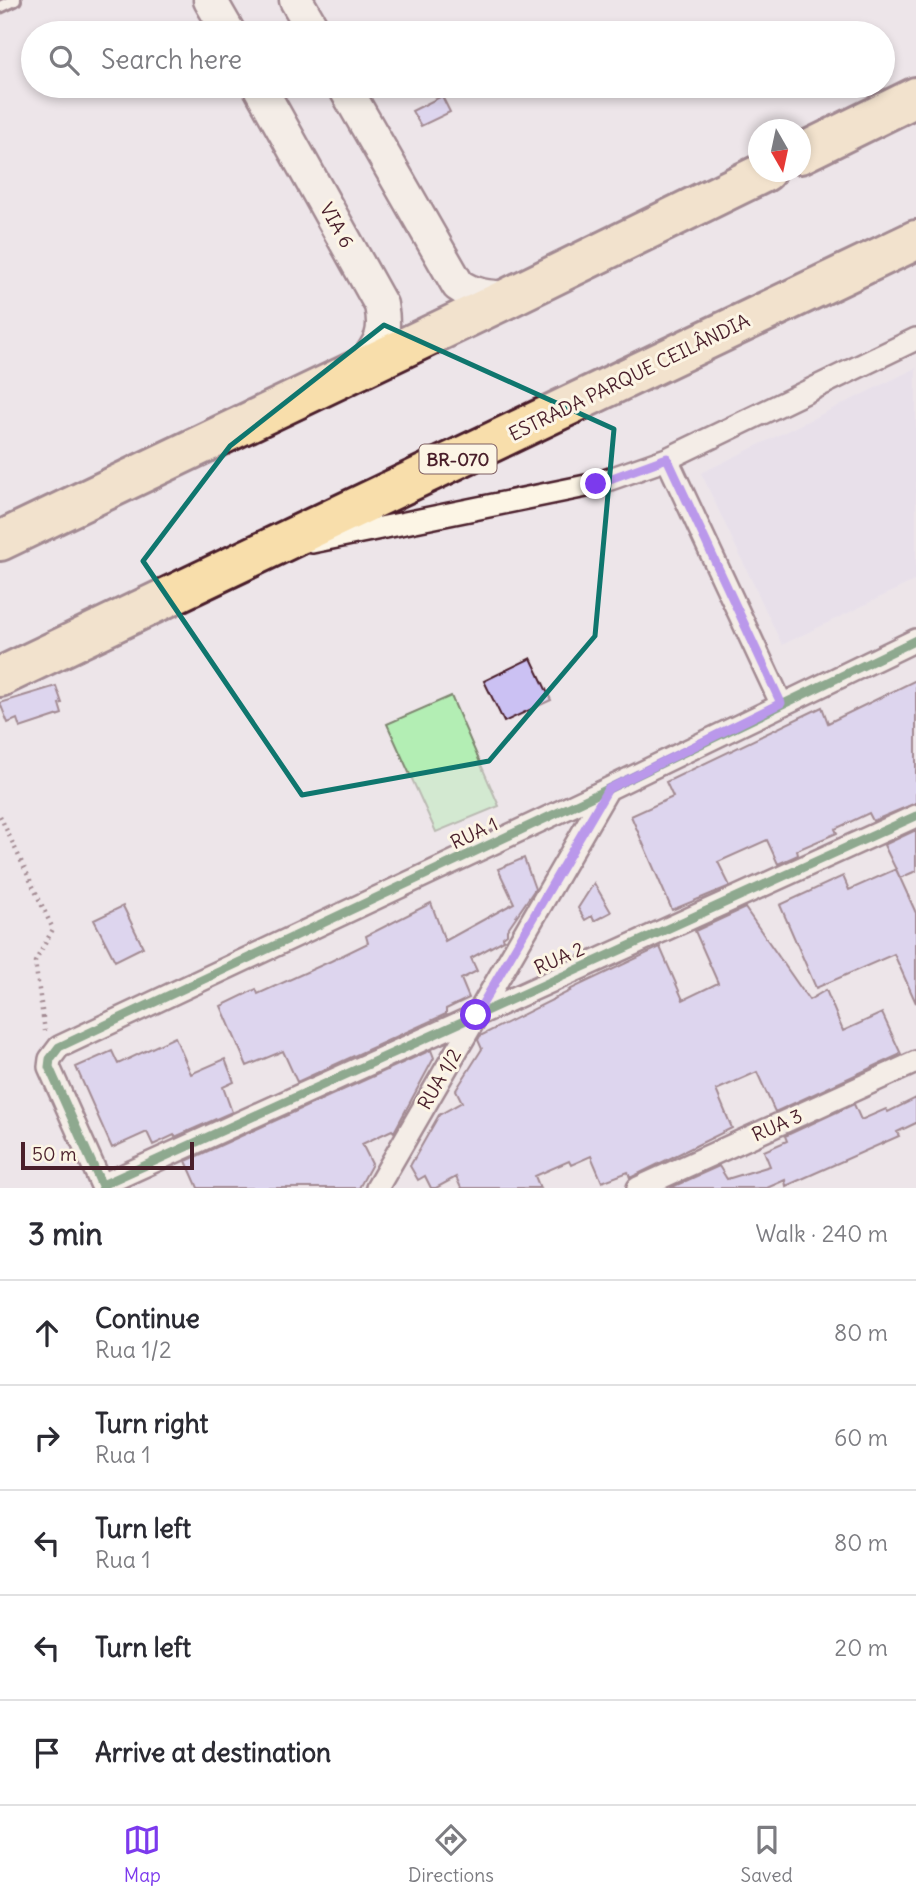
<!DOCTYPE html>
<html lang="en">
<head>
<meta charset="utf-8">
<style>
  :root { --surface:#fff; --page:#f2f2f3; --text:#2b2b33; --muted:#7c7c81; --line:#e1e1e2; --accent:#7c3aed }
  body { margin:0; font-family:Delius,sans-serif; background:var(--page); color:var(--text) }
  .compass { position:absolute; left:748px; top:119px; width:63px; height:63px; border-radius:50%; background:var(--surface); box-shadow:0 4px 10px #0003; rotate:171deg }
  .scale { position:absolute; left:21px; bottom:18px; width:173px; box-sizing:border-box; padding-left:7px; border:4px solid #4a1f2b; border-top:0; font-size:19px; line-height:24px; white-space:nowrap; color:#4a1f2b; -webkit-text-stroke:5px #fcf5e5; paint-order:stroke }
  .stop { position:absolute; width:21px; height:21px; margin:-16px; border:5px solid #7c3aed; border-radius:50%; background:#fff }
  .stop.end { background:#7c3aed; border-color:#fff; box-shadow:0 2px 7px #0008 }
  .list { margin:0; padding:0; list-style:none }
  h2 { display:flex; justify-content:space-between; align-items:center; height:91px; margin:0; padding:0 28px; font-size:30px }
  h2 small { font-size:23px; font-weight:400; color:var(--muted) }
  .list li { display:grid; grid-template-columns:46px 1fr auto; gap:21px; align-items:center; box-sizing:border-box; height:105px; padding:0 28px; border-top:2px solid var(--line) }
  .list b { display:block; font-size:26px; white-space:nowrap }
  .list p { margin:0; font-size:23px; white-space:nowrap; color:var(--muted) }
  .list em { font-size:23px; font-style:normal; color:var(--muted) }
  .icon { flex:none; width:38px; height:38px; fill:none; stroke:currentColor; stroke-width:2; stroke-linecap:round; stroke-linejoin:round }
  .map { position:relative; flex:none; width:916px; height:1188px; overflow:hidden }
  .search { position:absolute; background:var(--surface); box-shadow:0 4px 10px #0003; left:21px; right:21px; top:21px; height:77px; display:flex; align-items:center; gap:18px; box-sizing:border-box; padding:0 24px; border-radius:38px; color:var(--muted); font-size:26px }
  .sheet { height:616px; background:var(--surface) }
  nav { display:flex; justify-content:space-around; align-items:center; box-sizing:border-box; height:98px; border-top:2px solid var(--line); background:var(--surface); font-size:19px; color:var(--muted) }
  nav a { display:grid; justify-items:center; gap:4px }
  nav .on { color:var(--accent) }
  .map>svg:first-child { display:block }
  .built { fill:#e3daec }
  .park { fill:#b3eeb4; stroke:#7e8670; stroke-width:2 }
  .building { fill:#cbc1f3; stroke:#4a1f2b; stroke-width:2 }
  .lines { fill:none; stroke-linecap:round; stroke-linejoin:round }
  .service-casing { stroke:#4a1f2b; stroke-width:16 }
  .minor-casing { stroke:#4a1f2b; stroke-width:26 }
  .secondary-casing { stroke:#4a1f2b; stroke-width:37 }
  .motorway-casing { stroke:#4a1f2b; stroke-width:44 }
  .path { stroke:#4a1f2b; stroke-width:4.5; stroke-dasharray:2 5; stroke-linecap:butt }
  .service { stroke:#fcf5e5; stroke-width:10 }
  .minor { stroke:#fcf5e5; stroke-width:21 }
  .secondary { stroke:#fcf5e5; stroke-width:32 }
  .motorway { stroke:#f8deab; stroke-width:38 }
  .cycleway-casing { stroke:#fcf5e5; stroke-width:13 }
  .cycleway { stroke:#1b5e20; stroke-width:9 }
  .route { stroke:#7c3aed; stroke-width:9 }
  .marked { fill:none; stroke:#0f766e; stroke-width:5; stroke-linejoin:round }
  .labels { text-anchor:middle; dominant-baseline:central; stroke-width:6; stroke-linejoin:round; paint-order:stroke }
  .shield { fill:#fcf5e5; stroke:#7f5f63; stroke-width:2 }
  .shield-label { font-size:18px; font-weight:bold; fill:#4a1f2b }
  .street-label { font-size:19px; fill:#4a1f2b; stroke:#fcf5e5 }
</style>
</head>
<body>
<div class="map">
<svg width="916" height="1188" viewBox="0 0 916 1188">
  <rect width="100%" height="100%" fill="#ede5e9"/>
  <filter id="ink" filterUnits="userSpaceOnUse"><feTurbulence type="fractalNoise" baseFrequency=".0143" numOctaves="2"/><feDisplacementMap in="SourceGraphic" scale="14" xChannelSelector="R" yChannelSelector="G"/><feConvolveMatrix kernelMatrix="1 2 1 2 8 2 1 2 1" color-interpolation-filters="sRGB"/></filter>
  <g filter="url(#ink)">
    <path class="built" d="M916,368V580L782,645L701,473Z"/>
    <path class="park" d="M451,696L499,806L436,832L387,724Z"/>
    <path class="building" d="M442,96L450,112L421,126L412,111Z
      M531,658L551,700L504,722L484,681Z
      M916,680V803L873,821L869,813L835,829L837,833L797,850L798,855L778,864L767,840L718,862L730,886L672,910L631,816L673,797L666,782L822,707L828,723Z
      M56,686L62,703L59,704L62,714L20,728L17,719L8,723L0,703Z
      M916,830V871L900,878L884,845Z
      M524,858L535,889L507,930V934L503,937L504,940L471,958L477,971L461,979L469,998L446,1009V1014L297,1082L283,1051L247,1066L221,1006L256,989L258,994L331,961L368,943L366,936L431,903L445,941L514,903L498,869Z
      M896,869L916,913V1003L894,954L816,988L780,905L843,876L849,890Z
      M594,883L611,912L594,921L592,916L585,920L578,908Z
      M123,906L143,947L115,961L94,920Z
      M745,908L809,1000L826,990L843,1031L882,1013L901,1054L775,1112L757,1072L716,1090L732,1128L630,1178L628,1172L602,1182L591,1156L571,1165L569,1161L535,1176L540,1188H461L456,1177L436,1188H431L425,1176L418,1180L410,1166L439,1115L462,1102L456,1090L482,1049L478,1040L480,1036L570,991L569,990L660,947L683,1000L718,983L695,931Z
      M175,1037L191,1074L225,1059L234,1082L223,1087L232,1112L175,1137L174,1135L153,1145L147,1132L112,1148L76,1067L112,1051L118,1064Z
      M431,1050L434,1058L394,1132L392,1130L362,1144L372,1164L359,1188H198L186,1161Z
      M916,1098V1123L897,1132L899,1136L786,1186L785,1180L767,1188H670L719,1166L727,1179L770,1166L764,1151L787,1141L785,1136L854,1104L861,1120L886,1109L888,1112Z"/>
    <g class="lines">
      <g class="service-casing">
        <path id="service" d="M0,7L15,0"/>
      </g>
      <g class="minor-casing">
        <path id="minor" d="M667,459L781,703
          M312,542L596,484L667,459L916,339
          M102,1185L916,816
          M103,1188L49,1067L50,1059L59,1047L608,789L916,640
          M377,1188L608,789
          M638,1188L916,1062"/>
      </g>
      <g class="secondary-casing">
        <path id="secondary" d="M210,0L229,33
          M296,0L315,33
          M259,86L381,305C387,335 380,343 363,367
          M344,86L458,285C473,296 490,297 508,298"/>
      </g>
      <g class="motorway-casing">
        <path id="motorway" d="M800,154L916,97
          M0,541L508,298L765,172
          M0,677L916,240"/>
      </g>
      <path class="path" d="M0,816L53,929L35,962L45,1031"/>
      <use href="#service" class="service"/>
      <use href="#minor" class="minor"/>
      <use href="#secondary" class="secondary"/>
      <use href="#motorway" class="motorway"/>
      <g class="cycleway-casing">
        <path id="cycleway" d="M102,1185L916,816
          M103,1188L49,1067L50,1059L59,1047L608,789L916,640"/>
      </g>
      <use href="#cycleway" class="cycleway"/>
    </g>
  </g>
  <g class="lines" filter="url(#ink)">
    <path class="route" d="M476,1015L608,789L781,703L667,458L596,484"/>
  </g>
  <path d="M0 0H916V1188H0ZM384,325L614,429L595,636L489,761L302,795L143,561L230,446Z" fill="#ede5e9" fill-opacity=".55" fill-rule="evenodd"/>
  <path class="marked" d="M384,325L614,429L595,636L489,761L302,795L143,561L230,446Z"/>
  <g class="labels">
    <rect class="shield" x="419.5" y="444.5" width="77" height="29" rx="5"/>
    <g class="shield-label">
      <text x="458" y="459">BR-070</text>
    </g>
    <g class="street-label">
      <text transform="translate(337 225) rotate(61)">VIA 6</text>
      <text transform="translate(629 377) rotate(-26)">ESTRADA PARQUE CEILÂNDIA</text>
      <text transform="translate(474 833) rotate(-25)">RUA 1</text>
      <text transform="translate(559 958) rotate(-24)">RUA 2</text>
      <text transform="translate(439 1079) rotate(-60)">RUA 1/2</text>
      <text transform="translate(777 1125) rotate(-24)">RUA 3</text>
    </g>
  </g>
</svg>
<svg class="compass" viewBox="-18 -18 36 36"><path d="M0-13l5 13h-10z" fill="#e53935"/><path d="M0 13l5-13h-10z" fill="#7c7c81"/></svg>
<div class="scale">50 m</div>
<div class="stop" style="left:476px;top:1015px"></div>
<div class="stop end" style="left:596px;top:484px"></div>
<div class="search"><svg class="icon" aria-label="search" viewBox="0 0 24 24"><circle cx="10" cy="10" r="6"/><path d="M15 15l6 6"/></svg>Search here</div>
</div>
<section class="sheet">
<h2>3 min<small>Walk · 240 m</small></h2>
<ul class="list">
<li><svg class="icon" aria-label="ahead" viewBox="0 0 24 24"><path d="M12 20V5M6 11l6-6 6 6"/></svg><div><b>Continue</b><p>Rua 1/2</p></div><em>80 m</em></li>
<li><svg class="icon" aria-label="right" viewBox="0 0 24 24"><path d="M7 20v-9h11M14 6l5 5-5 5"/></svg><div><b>Turn right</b><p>Rua 1</p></div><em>60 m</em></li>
<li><svg class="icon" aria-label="left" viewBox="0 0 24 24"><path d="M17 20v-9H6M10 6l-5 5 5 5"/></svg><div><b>Turn left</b><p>Rua 1</p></div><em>80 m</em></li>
<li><svg class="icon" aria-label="left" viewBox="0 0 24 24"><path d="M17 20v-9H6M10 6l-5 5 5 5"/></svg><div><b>Turn left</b></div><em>20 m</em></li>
<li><svg class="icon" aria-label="arrive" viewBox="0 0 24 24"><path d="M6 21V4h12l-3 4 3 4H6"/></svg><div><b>Arrive at destination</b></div></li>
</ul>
</section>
<nav>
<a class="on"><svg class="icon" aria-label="map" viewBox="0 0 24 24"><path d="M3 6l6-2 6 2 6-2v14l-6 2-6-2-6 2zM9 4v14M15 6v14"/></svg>Map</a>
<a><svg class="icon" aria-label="directions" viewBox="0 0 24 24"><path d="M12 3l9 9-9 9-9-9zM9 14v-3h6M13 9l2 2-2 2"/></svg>Directions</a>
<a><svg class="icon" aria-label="saved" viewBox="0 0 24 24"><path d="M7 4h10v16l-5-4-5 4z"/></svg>Saved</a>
</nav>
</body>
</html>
